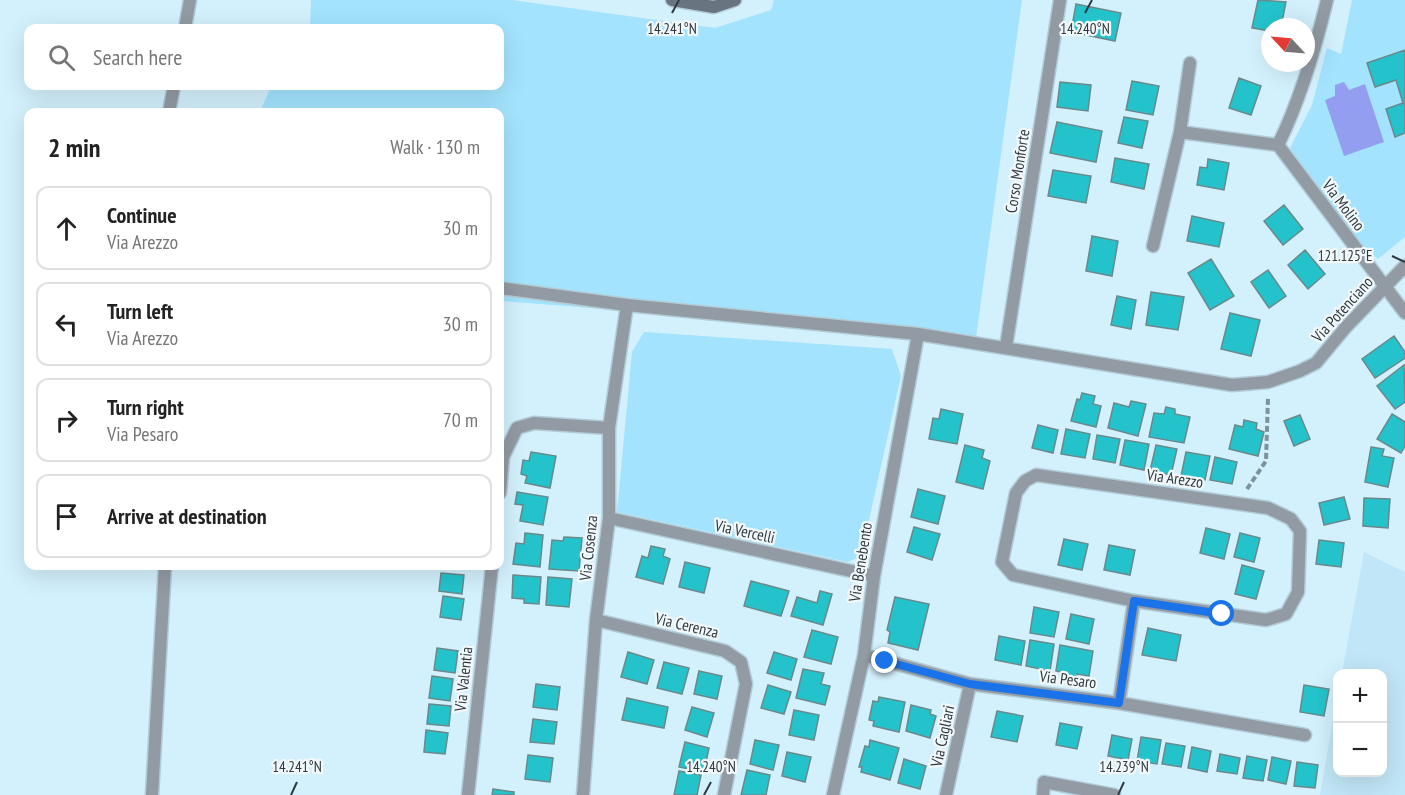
<!DOCTYPE html>
<html lang="en">
<head>
<meta charset="utf-8">
<style>
  :root { --surface:#fff; --page:#f6f6f6; --text:#222; --muted:#767676; --line:#e0e0e0 }
  body { margin:0; font-family:"PT Sans Narrow",sans-serif; background:var(--page); color:var(--text) }
  .controls { position:absolute; right:18px; bottom:18px; display:grid; overflow:hidden; border-radius:12px; box-shadow:0 6px 24px #0002 }
  .controls button { width:54px; height:54px; display:grid; place-items:center; padding:0; border:0; border-bottom:2px solid var(--line); background:var(--surface); color:var(--text); font:30px sans-serif }
  .compass { position:absolute; left:1261px; top:18px; width:54px; height:54px; border-radius:50%; background:var(--surface); box-shadow:0 6px 24px #0002; rotate:296deg }
  .stop { position:absolute; width:18px; height:18px; margin:-14px; border:4px solid #1a73e8; border-radius:50%; background:#fff }
  .stop.end { background:#1a73e8; border-color:#fff; box-shadow:0 2px 6px #0008 }
  .list { margin:0; padding:0; list-style:none }
  h2 { display:flex; justify-content:space-between; align-items:center; height:78px; margin:0; padding:0 24px; font-size:26px }
  h2 small { font-size:20px; font-weight:400; color:var(--muted) }
  .list li { display:grid; grid-template-columns:39px 1fr auto; gap:18px; align-items:center; box-sizing:border-box; height:84px; margin:0 12px 12px; padding:0 12px; border:2px solid var(--line); border-radius:12px }
  .list b { display:block; font-size:22px; white-space:nowrap }
  .list p { margin:0; font-size:20px; white-space:nowrap; color:var(--muted) }
  .list em { font-size:20px; font-style:normal; color:var(--muted) }
  .icon { flex:none; width:33px; height:33px; fill:none; stroke:currentColor; stroke-width:2; stroke-linecap:round; stroke-linejoin:round }
  .map { position:relative; flex:none; width:1405px; height:795px; overflow:hidden }
  .search { position:absolute; background:var(--surface); box-shadow:0 6px 24px #0002; left:24px; top:24px; width:480px; height:66px; display:flex; align-items:center; gap:15px; box-sizing:border-box; padding:0 21px; border-radius:12px; color:var(--muted); font-size:22px }
  .panel { position:absolute; background:var(--surface); box-shadow:0 6px 24px #0002; left:24px; top:108px; width:480px; height:462px; border-radius:12px }
  .map>svg:first-child { display:block }
  .built { fill:#c1e6f7 }
  .green { fill:#a3e3fe }
  .water { fill:#939ef1 }
  .building { fill:#24c3cc; stroke:#69898b; stroke-width:1.5 }
  .lines { fill:none; stroke-linecap:round; stroke-linejoin:round }
  .lane-casing { stroke:#b2ccd7; stroke-width:15 }
  .street-casing { stroke:#b2ccd7; stroke-width:15 }
  .secondary-casing { stroke:#b2ccd7; stroke-width:15 }
  .path { stroke:#7e929b; stroke-width:4; stroke-dasharray:6 3; stroke-linecap:butt }
  .lane { stroke:#929aa3; stroke-width:12 }
  .street { stroke:#929aa3; stroke-width:12 }
  .secondary { stroke:#697481; stroke-width:12 }
  .route { stroke:#1a73e8; stroke-width:8 }
  .ticks { fill:none; stroke:#2f3a40; stroke-width:2 }
  .labels { text-anchor:middle; dominant-baseline:central; stroke-width:4.5; stroke-linejoin:round; paint-order:stroke }
  .street-label { font-size:16px; fill:#2f3a40; stroke:#f3f9fb }
  .ticks-label { font-size:15px; text-anchor:middle; fill:#2f3a40; stroke:#f3f9fb; stroke-width:4.5; stroke-linejoin:round; paint-order:stroke }
</style>
</head>
<body>
<div class="map">
<svg width="1405" height="795" viewBox="0 0 1405 795">
  <rect width="100%" height="100%" fill="#d3f0fd"/>
  <path class="built" d="M1364,552L1405,572V795H1320L1337,697L1338,772H1382V674L1342,673Z"/>
  <path class="green" d="M311,0H512L715,28L771,10L774,0H1022L976,338L500,301V112H260L271,86H500V28H310Z
    M1352,0H1405V237L1378,259C1342,230 1316,187 1290,148L1312,105L1327,48L1341,54Z
    M644,332L892,349L901,376L861,556L848,562L617,512L632,352Z"/>
  <path class="water" d="M1344,82L1349,90L1365,84L1384,142L1344,156L1325,100L1335,96V85Z"/>
  <path class="building" d="M1258,0L1286,2L1281,27H1270V31L1252,28Z
    M1076,4L1121,13L1115,41L1071,32Z
    M1405,50V133L1395,137L1386,109L1403,103L1396,80L1375,87L1367,63Z
    M1239,78L1261,86L1251,115L1229,108Z
    M1132,81L1159,86L1153,115L1126,110Z
    M1060,82L1091,85L1088,111L1057,107Z
    M1124,117L1148,121L1142,148L1118,143Z
    M1057,122L1102,131L1096,162L1050,153Z
    M1115,158L1149,164L1144,189L1111,182Z
    M1208,159L1229,163L1224,190L1197,185L1200,167L1207,168Z
    M1053,170L1091,176L1086,203L1048,196Z
    M1284,205L1303,229L1283,245L1264,221Z
    M1192,216L1224,223L1219,247L1187,241Z
    M1092,236L1118,241L1112,276L1086,271Z
    M1305,250L1325,274L1308,289L1288,265Z
    M1211,259L1234,296L1210,310L1188,273Z
    M1268,270L1286,296L1269,308L1251,282Z
    M1151,292L1184,297L1178,330L1146,325Z
    M1117,296L1136,300L1131,329L1111,325Z
    M1230,313L1260,320L1251,356L1221,349Z
    M1394,336L1405,352V358L1375,378L1362,359Z
    M1404,365L1405,402L1395,409L1377,386Z
    M1082,393L1095,396L1093,404L1101,406L1096,427L1071,421L1077,399L1080,400Z
    M1131,401L1146,404L1138,436L1108,428L1114,403L1129,407Z
    M1166,407L1175,409V414L1190,417L1184,443L1149,437L1154,413L1164,414Z
    M941,409L963,414L957,444L929,439L933,418L939,419Z
    M1392,414L1405,422V446L1401,453L1377,439Z
    M1300,415L1310,439L1294,446L1284,421Z
    M1244,420L1257,423L1256,429L1264,432L1258,456L1229,449L1235,425L1243,427Z
    M1038,425L1058,430L1053,453L1032,448Z
    M1066,429L1090,434L1085,458L1061,454Z
    M1097,435L1120,439L1115,463L1093,459Z
    M1125,440L1149,444L1144,470L1120,465Z
    M965,445L984,450L982,458L990,461L983,489L956,482Z
    M1156,445L1177,449L1171,475L1150,471Z
    M1371,447L1384,449L1382,456L1394,458L1388,487L1365,482Z
    M531,452L556,456L550,488L525,483L527,476L521,474L523,460L529,461Z
    M1186,452L1210,456L1205,480L1181,476Z
    M1215,457L1237,462L1232,484L1210,480Z
    M918,489L945,496L938,524L911,517Z
    M517,492L548,497L543,525L520,521L523,505L515,504Z
    M1344,497L1350,519L1324,525L1319,503Z
    M1364,498L1390,499L1388,528L1363,526Z
    M914,527L940,534L932,560L907,552Z
    M1206,528L1230,534L1224,559L1200,553Z
    M525,533L543,535L540,567L513,564L516,543L524,544Z
    M1240,533L1260,538L1254,562L1234,557Z
    M564,537L582,538L579,571L549,569L552,540L563,541Z
    M1064,539L1088,544L1082,570L1058,565Z
    M1319,540L1344,543L1341,567L1316,564Z
    M1109,545L1135,550L1130,575L1104,570Z
    M651,546L665,549L663,556L670,559L663,584L636,577L642,556L648,558Z
    M685,562L710,568L704,593L679,587Z
    M1242,565L1264,571L1256,599L1235,594Z
    M441,573L464,575L462,594L439,591Z
    M513,575L541,577L539,604L524,603V599L512,598Z
    M548,577L572,579L569,607L546,605Z
    M751,581L789,591L781,616L744,606Z
    M820,591L832,594L823,625L791,616L797,597L817,603Z
    M443,596L464,599L461,620L440,617Z
    M895,597L929,604L918,650L888,643L890,632L887,630Z
    M1034,607L1059,612L1054,637L1030,633Z
    M1071,614L1094,619L1089,644L1066,639Z
    M1148,628L1181,635L1176,661L1142,655Z
    M812,630L838,637L831,664L804,657Z
    M999,636L1025,641L1021,665L995,660Z
    M1030,640L1054,644L1050,671L1026,666Z
    M1060,645L1093,651L1089,676L1077,674L1076,680L1060,677L1061,672L1056,671Z
    M437,648L458,651L455,673L434,670Z
    M628,652L654,660L647,684L621,677Z
    M774,652L797,659L791,680L767,673Z
    M664,662L689,668L682,694L657,688Z
    M803,669L824,673L821,684L830,686L825,705L796,698Z
    M699,671L722,676L717,699L694,694Z
    M432,676L453,679L450,701L429,698Z
    M536,684L560,687L557,710L533,707Z
    M768,685L791,692L784,714L761,708Z
    M1304,685L1329,689L1324,716L1300,712Z
    M879,697L905,702L899,732L873,726L874,721L869,720L873,701L878,702Z
    M627,698L668,707L664,728L622,720Z
    M429,704L451,706L449,726L427,724Z
    M911,705L931,710L930,714L936,716L930,738L906,731Z
    M692,707L714,713L707,737L685,730Z
    M794,710L819,715L814,740L789,735Z
    M997,711L1023,716L1017,742L991,737Z
    M533,719L557,722L554,744L530,742Z
    M1060,723L1082,727L1077,749L1056,745Z
    M426,730L448,733L445,754L424,752Z
    M1112,735L1132,739L1128,760L1108,756Z
    M1141,737L1161,740L1157,764L1137,761Z
    M755,740L779,745L773,770L750,764Z
    M870,740L899,748L890,780L861,772L862,767H859L865,746L869,747Z
    M685,742L709,748L704,772L679,767Z
    M1166,743L1185,746L1181,767L1162,764Z
    M1192,747L1211,751L1207,772L1188,768Z
    M787,752L811,757L805,782L782,776Z
    M1220,754L1240,758L1237,774L1217,771Z
    M528,755L553,758L550,782L525,779Z
    M1247,756L1267,760L1263,781L1243,778Z
    M1272,757L1291,761L1286,784L1268,780Z
    M904,759L926,766L920,789L898,783Z
    M1297,762L1318,765L1315,788L1294,786Z
    M747,770L770,775L766,795H741Z
    M679,771L701,775L697,795H674Z
    M493,789L514,792V795H492Z"/>
  <g class="lines">
    <g class="lane-casing">
      <path id="lane" d="M185,28L190,0
        M169,112L174,86
        M152,795L165,566"/>
    </g>
    <g class="street-casing">
      <path id="street" d="M1180,132L1278,145L1405,313
        M1278,145C1301,98 1315,50 1327,0
        M1153,246L1180,132L1190,63
        M500,288L627,305L918,334L1232,385L1268,382L1300,371L1316,363L1346,327L1405,266
        M1006,347L1060,0
        M1036,475L1268,508L1291,519L1300,531L1298,592L1286,614L1266,620L1134,601L1013,575L1002,562L1016,493L1025,481Z
        M500,493L503,457L517,428L534,423L609,428
        M609,518L874,576
        M596,620L725,651L741,662L746,684L724,795
        M864,655L970,684L1119,703L1305,735
        M1119,703L1134,601
        M468,795L492,566
        M583,795L596,620L609,518V428L627,305
        M833,795L864,655L874,576L918,334
        M946,795L970,684
        M1043,795L1044,782L1114,795"/>
    </g>
    <g class="secondary-casing">
      <path id="secondary" d="M672,0L714,7L735,0"/>
    </g>
    <path class="path" d="M1247,489L1266,461L1268,398"/>
    <use href="#lane" class="lane"/>
    <use href="#street" class="street"/>
    <use href="#secondary" class="secondary"/>
  </g>
  <g class="lines">
    <path class="route" d="M885,661L970,684L1119,703L1134,601L1222,614"/>
  </g>
  <path class="ticks" d="M672,13L679,0M1085,13L1092,0M1392,256L1405,262M291,795L297,782M704,795L711,782M1118,795L1124,782"/>
  <g class="labels">
    <g class="street-label">
      <text transform="translate(1017 171) rotate(-81)">Corso Monforte</text>
      <text transform="translate(1344 205) rotate(53)">Via Molino</text>
      <text transform="translate(1342 309) rotate(-48)">Via Potenciano</text>
      <text transform="translate(1175 478) rotate(8)">Via Arezzo</text>
      <text transform="translate(745 531) rotate(12)">Via Vercelli</text>
      <text transform="translate(588 548) rotate(-84)">Via Cosenza</text>
      <text transform="translate(860 562) rotate(-81)">Via Benebento</text>
      <text transform="translate(687 625) rotate(13)">Via Cerenza</text>
      <text transform="translate(463 679) rotate(-84)">Via Valentia</text>
      <text transform="translate(1068 679) rotate(7)">Via Pesaro</text>
      <text transform="translate(942 736) rotate(-78)">Via Cagliari</text>
    </g>
  </g>
  <g class="ticks-label">
    <text x="1085" y="34">14.240°N</text>
    <text x="672" y="34">14.241°N</text>
    <text x="1345" y="261">121.125°E</text>
    <text x="297" y="772">14.241°N</text>
    <text x="711" y="772">14.240°N</text>
    <text x="1124" y="772">14.239°N</text>
  </g>
</svg>
<div class="controls">
<button>+</button>
<button>−</button>
</div>
<svg class="compass" viewBox="-18 -18 36 36"><path d="M0-13l5 13h-10z" fill="#e53935"/><path d="M0 13l5-13h-10z" fill="#767676"/></svg>
<div class="stop" style="left:1222px;top:614px"></div>
<div class="stop end" style="left:885px;top:661px"></div>
<div class="search"><svg class="icon" aria-label="search" viewBox="0 0 24 24"><circle cx="10" cy="10" r="6"/><path d="M15 15l6 6"/></svg>Search here</div>
<section class="panel">
<h2>2 min<small>Walk · 130 m</small></h2>
<ul class="list">
<li><svg class="icon" aria-label="ahead" viewBox="0 0 24 24"><path d="M12 20V5M6 11l6-6 6 6"/></svg><div><b>Continue</b><p>Via Arezzo</p></div><em>30 m</em></li>
<li><svg class="icon" aria-label="left" viewBox="0 0 24 24"><path d="M17 20v-9H6M10 6l-5 5 5 5"/></svg><div><b>Turn left</b><p>Via Arezzo</p></div><em>30 m</em></li>
<li><svg class="icon" aria-label="right" viewBox="0 0 24 24"><path d="M7 20v-9h11M14 6l5 5-5 5"/></svg><div><b>Turn right</b><p>Via Pesaro</p></div><em>70 m</em></li>
<li><svg class="icon" aria-label="arrive" viewBox="0 0 24 24"><path d="M6 21V4h12l-3 4 3 4H6"/></svg><div><b>Arrive at destination</b></div></li>
</ul>
</section>
</div>
</body>
</html>
